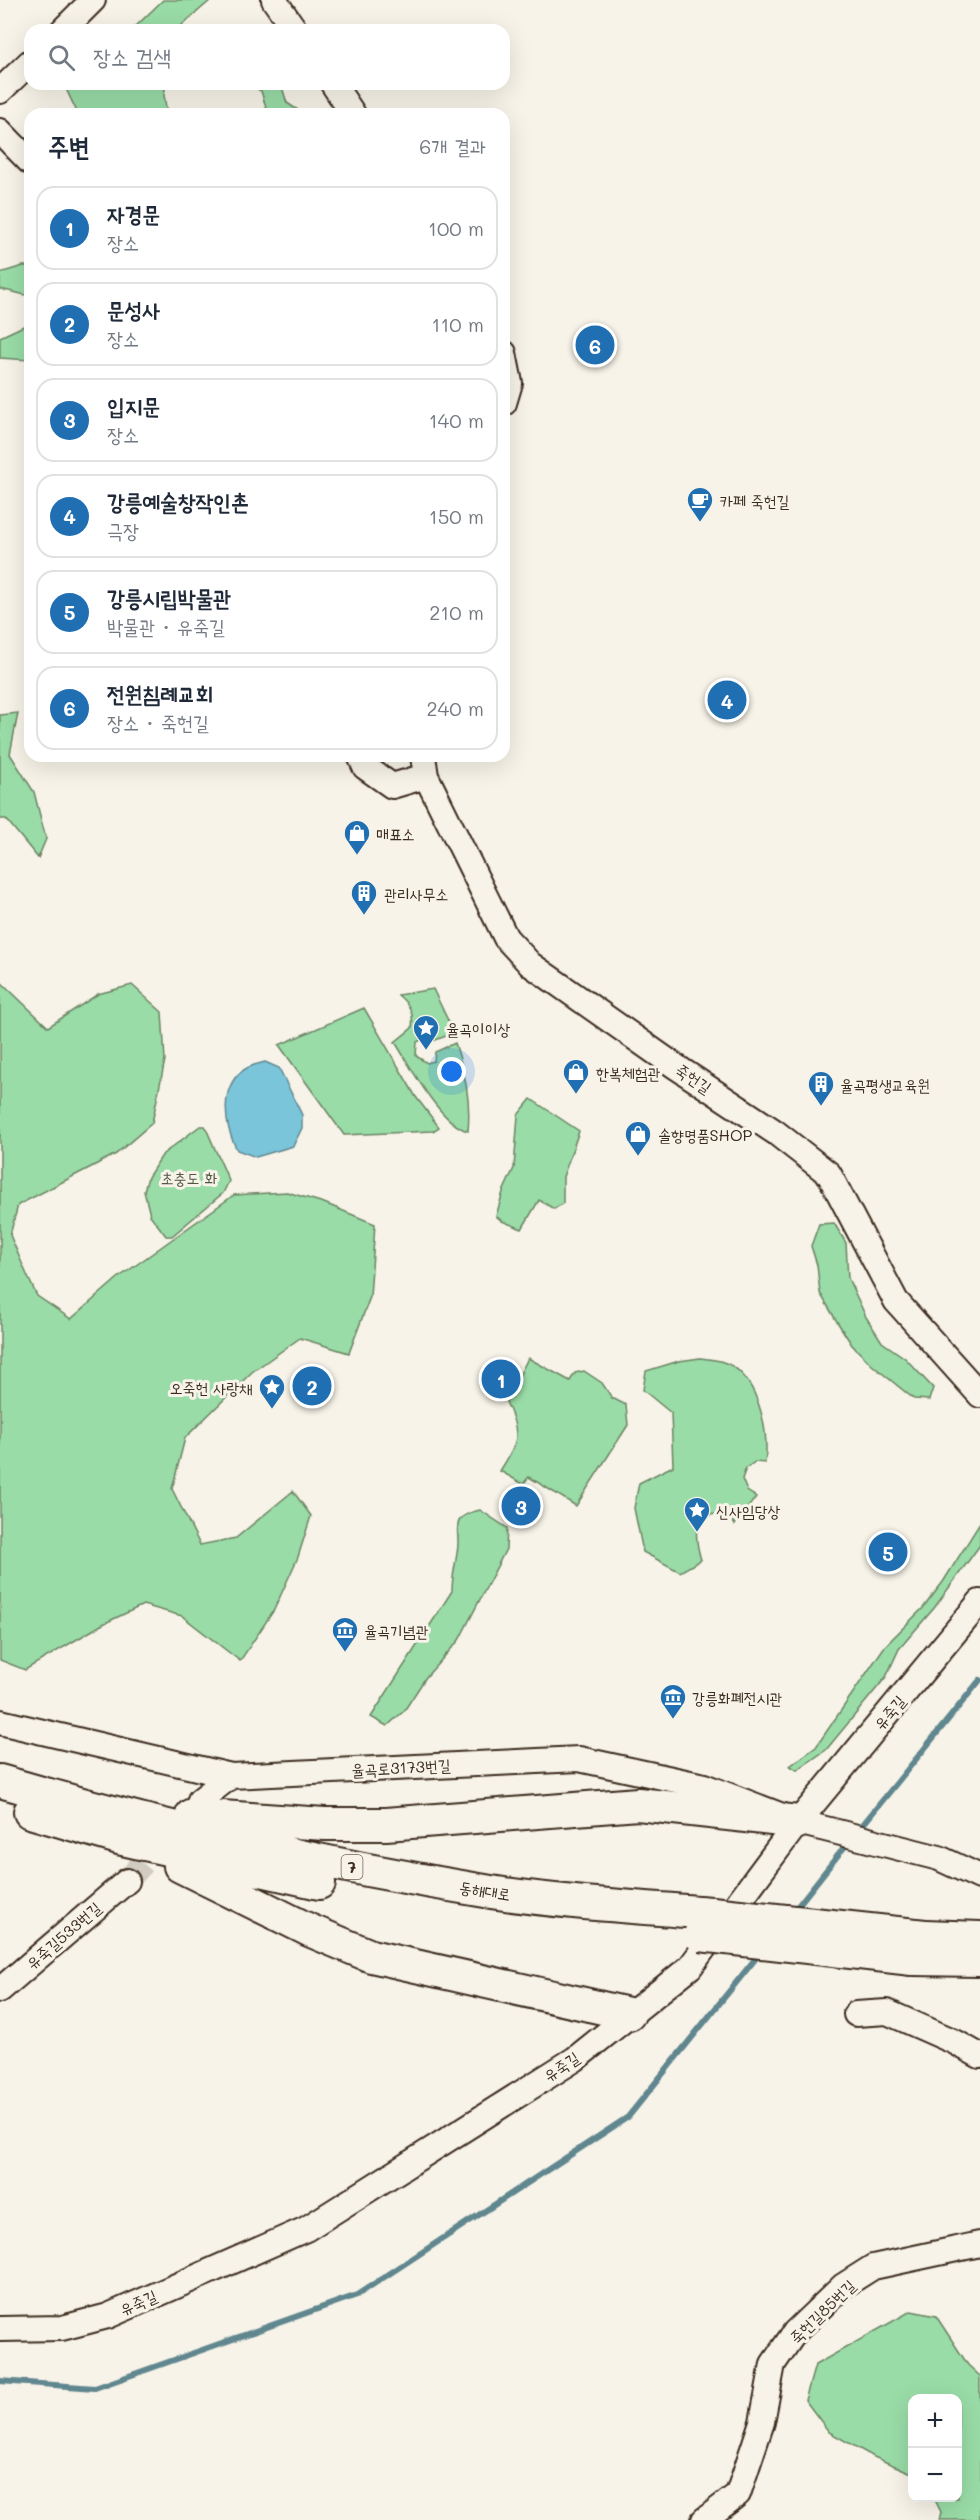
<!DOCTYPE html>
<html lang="ko">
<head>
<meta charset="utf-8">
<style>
  :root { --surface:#fff; --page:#f6f6f7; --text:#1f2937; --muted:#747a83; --line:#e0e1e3; --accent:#1f6fb2 }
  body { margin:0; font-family:Mali,"Poor Story",sans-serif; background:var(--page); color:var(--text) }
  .controls { position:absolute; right:18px; bottom:18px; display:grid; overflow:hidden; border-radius:12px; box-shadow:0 6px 24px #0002 }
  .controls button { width:54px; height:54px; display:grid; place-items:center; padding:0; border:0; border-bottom:2px solid var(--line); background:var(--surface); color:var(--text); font:30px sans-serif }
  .you { position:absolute; left:452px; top:1072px; width:21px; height:21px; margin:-15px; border:4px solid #fff; border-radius:50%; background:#1a73e8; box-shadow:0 0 0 9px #1a73e833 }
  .badge { display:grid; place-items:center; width:39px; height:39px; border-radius:50%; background:var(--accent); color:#fff; font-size:20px; font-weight:700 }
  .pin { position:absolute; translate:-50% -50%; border:3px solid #fff; box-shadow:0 2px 6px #0006 }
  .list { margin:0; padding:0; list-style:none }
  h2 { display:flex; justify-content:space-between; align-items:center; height:78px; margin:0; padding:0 24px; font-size:26px }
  h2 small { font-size:20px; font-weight:400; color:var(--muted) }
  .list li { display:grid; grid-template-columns:39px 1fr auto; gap:18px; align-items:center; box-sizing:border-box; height:84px; margin:0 12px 12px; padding:0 12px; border:2px solid var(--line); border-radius:18px }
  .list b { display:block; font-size:22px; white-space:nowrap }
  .list p { margin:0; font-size:20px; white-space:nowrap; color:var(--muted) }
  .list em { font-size:20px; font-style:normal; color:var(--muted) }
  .icon { flex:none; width:33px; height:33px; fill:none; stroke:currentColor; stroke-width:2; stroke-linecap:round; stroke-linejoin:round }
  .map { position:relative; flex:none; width:980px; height:2520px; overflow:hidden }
  .search { position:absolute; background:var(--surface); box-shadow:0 6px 24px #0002; left:24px; top:24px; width:486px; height:66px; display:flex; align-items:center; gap:15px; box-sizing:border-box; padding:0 21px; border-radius:18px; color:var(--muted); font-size:22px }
  .panel { position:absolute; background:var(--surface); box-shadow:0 6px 24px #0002; left:24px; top:108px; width:486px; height:654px; border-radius:18px }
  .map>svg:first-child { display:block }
  .green { fill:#99dca7; stroke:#6a8362; stroke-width:1.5 }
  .water { fill:#7ac5da; stroke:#61878f; stroke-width:1.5 }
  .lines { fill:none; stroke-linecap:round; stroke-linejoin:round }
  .stream { stroke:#61878f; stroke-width:6 }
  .minor-tunnel { stroke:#d1cbc0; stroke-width:24; stroke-dasharray:24 12; stroke-linecap:butt }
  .minor-casing { stroke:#3b2a1e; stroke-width:28 }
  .major-casing { stroke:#3b2a1e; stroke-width:36 }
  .minor { stroke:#f7f3e8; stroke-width:24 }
  .major { stroke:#f7f3e8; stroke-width:32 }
  .major-bridge-casing { stroke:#3b2a1e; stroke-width:36; stroke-linecap:butt }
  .major-bridge { stroke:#f7f3e8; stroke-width:32 }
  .labels { text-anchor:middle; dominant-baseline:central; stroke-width:6; stroke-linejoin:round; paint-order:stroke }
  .shield { fill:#f7f3e8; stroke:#73665b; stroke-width:1.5 }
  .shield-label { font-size:15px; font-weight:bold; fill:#3b2a1e }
  .poi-label { font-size:16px; fill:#3b2a1e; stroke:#f7f3e8; text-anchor:start }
  .street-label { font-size:16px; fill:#3b2a1e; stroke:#f7f3e8 }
  .park-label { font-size:16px; fill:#525640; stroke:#f7f3e8 }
</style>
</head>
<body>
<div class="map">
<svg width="980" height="2520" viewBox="0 0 980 2520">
  <rect width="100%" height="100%" fill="#f7f3e8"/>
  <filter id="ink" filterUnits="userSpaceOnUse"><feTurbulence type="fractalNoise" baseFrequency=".0167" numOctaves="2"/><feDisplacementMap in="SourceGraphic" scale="12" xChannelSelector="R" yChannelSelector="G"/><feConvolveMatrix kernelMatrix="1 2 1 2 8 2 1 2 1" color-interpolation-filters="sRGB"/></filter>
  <g filter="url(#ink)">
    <path class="green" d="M163,0H211L176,30H132Z
      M75,84H166L164,95L167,114H78L67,91Z
      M249,84H281L287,103L304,114H268L261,91Z
      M23,266H30V296L0,289V273Z
      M30,323V360L0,358V337Z
      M18,713L10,754L34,792L46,839L38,858L6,819H0V715Z
      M0,981L48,1027L98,994L132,985L162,1012L165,1060L152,1123L116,1154L18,1205L10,1235L27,1275L37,1296L71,1319L118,1278L234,1195L287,1192L324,1203L375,1224L370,1297L349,1353L300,1338L252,1372L185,1438L172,1489L200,1545L236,1538L293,1491L311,1516L298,1557L274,1610L240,1661L182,1616L143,1605L103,1624L25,1670L0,1660Z
      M433,989L454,1033L433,1041L427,1037L417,1042L416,1056L427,1063L434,1061L435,1052L455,1043C465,1073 471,1100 468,1131C440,1124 411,1067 395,1042L412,1028C414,1012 410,1005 398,995Z
      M364,1008L416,1097L439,1127L433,1131L344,1135L279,1045Z
      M531,1099L579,1131L563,1177V1203L554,1209L539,1200L522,1229L502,1221L496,1216L503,1192L514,1168L518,1115Z
      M200,1126H205L229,1181L223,1193L172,1236H166L150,1215L144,1191L148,1177L163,1154Z
      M834,1223L846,1243L848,1278L866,1317L882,1342L905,1358L933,1388L929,1400L914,1399L872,1365L852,1345L836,1320L820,1293L817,1265L811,1246L819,1224Z
      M528,1358L570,1381L575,1373L584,1371L602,1383L612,1398L626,1405L628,1425L576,1506L529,1477L523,1484L500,1471C518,1442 522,1435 506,1402Z
      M700,1358C707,1359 716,1359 723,1362C757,1372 770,1431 765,1463L755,1462L746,1468L742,1479L747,1491L756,1497L735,1525L727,1514C692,1511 693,1532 701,1560L680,1572L643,1552L634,1508L639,1483L673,1466L671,1413L643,1390L646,1371L679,1361Z
      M480,1510L507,1528L506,1549L459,1640L426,1677L404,1711L387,1726L371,1717L452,1591C452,1577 455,1567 457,1553C462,1531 446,1517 480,1510Z
      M980,1523V1545L935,1607L899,1649L886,1677L826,1750L797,1770L790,1766L816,1747L885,1646L923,1608L943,1582Z
      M911,2311L936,2316L968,2365L980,2376V2520H939L941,2512L934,2498H958V2398H912V2473L874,2457L829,2432L805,2400L815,2365Z"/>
    <path class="water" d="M265,1062L279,1068L302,1115V1128L293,1146L256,1157L237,1150C224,1125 218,1084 247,1068C252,1065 259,1064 265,1062Z"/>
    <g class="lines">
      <path class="stream" d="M857,1832L980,1680
        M793,1912L850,1840
        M0,2381L95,2388L357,2295L628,2117L760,1953"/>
      <path class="minor-tunnel" d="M127,1881L168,1836"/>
      <g class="minor-casing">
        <path id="minor" d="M274,0L295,30
          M63,30L93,0
          M333,84L353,114
          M0,91L30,62
          M0,131L30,162
          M504,353L510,383L504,403
          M360,756L365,767L392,786L426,776
          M423,756L426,776L506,938L530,964L675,1066L775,1132L829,1174L896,1301L980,1395
          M0,1722L231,1776L579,1759L704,1786L798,1822L939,1858L980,1877
          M200,1800L231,1776
          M0,1990L127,1881
          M856,2014L887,2012L955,2042L980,2056
          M0,2329L62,2328L108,2316L306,2229L575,2059L690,1967L798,1822L980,1602
          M704,2520L738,2494L762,2422L773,2364L795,2332L843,2286L873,2267L980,2244"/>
      </g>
      <g class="major-casing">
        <path id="major" d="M0,1781C161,1828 325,1865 491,1892C564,1903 638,1907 712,1913
          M30,1812L122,1839L319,1883
          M192,1815L325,1824H386L638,1804L798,1822
          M180,1866L309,1930L371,1956L629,2014
          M925,1936L980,1938
          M912,1959L980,1960"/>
      </g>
      <use href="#minor" class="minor"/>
      <use href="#major" class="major"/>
      <g class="major-bridge-casing">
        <path id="major-bridge" d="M712,1913L925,1936
          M700,1935L912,1959"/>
      </g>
      <use href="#major-bridge" class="major-bridge"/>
    </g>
  </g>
  <defs>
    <g id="cafe-pin" transform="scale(1.35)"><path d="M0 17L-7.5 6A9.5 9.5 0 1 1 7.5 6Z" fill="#1f6fb2" stroke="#f7f3e8"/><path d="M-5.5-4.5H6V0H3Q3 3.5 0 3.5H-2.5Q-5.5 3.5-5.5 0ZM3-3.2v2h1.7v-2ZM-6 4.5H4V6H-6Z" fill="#fff"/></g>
    <g id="shop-pin" transform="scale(1.35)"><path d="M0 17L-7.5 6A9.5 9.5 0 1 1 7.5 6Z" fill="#1f6fb2" stroke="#f7f3e8"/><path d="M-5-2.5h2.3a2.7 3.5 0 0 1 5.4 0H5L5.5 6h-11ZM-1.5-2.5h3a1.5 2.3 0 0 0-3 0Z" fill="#fff"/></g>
    <g id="building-pin" transform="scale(1.35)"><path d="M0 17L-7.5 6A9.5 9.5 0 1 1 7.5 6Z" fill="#1f6fb2" stroke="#f7f3e8"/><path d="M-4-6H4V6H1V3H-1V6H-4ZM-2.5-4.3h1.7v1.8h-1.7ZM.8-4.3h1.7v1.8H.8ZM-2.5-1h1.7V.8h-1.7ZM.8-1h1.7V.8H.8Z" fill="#fff"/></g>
    <g id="sight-pin" transform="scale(1.35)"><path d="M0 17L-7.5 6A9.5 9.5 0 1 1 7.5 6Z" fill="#1f6fb2" stroke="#f7f3e8"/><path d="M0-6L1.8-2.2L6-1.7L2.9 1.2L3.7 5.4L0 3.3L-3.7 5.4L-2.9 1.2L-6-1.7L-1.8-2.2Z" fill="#fff"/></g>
    <g id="museum-pin" transform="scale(1.35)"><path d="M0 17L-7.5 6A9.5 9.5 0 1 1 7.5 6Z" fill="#1f6fb2" stroke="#f7f3e8"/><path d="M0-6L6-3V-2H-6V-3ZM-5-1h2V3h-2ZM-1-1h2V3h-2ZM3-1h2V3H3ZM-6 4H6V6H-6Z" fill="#fff"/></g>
  </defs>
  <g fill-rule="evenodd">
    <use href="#cafe-pin" x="700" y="500"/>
    <use href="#shop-pin" x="357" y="833"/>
    <use href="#building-pin" x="364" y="893"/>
    <use href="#sight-pin" x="426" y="1028"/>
    <use href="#shop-pin" x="576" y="1072"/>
    <use href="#building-pin" x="821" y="1084"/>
    <use href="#shop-pin" x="638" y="1134"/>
    <use href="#sight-pin" x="272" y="1387"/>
    <use href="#sight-pin" x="697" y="1510"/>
    <use href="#museum-pin" x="345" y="1630"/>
    <use href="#museum-pin" x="673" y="1697"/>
  </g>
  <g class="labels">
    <rect class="shield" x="341.5" y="1855" width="21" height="24" rx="4.5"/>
    <g class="shield-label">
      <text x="352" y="1867">7</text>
    </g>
    <g class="poi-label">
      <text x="720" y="500">카페 죽헌길</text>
      <text x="376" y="833">매표소</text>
      <text x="384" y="893">관리사무소</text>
      <text x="446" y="1028">율곡이이상</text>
      <text x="596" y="1072">한복체험관</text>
      <text x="840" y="1084">율곡평생교육원</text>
      <text x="658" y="1134">솔향명품SHOP</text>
      <text x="252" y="1387" text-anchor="end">오죽헌 사랑채</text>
      <text x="716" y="1510">신사임당상</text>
      <text x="364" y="1630">율곡기념관</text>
      <text x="692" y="1697">강릉화폐전시관</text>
    </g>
    <g class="street-label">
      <text transform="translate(694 1078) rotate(34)">죽헌길</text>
      <text transform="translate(889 1712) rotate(-50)">유죽길</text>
      <text transform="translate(401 1767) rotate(-3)">율곡로3173번길</text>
      <text transform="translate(485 1890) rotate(9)">동해대로</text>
      <text transform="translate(63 1935) rotate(-41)">유죽길533번길</text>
      <text transform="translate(561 2066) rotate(-34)">유죽길</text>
      <text transform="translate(138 2302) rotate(-24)">유죽길</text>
      <text transform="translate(822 2311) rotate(-44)">죽헌길85번길</text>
    </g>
    <g class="park-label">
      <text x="189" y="1177">초충도 화</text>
    </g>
  </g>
</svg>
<div class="controls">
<button>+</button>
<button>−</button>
</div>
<div class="you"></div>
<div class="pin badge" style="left:501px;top:1379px">1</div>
<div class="pin badge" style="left:312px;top:1386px">2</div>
<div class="pin badge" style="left:521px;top:1506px">3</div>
<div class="pin badge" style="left:727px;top:700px">4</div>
<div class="pin badge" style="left:888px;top:1552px">5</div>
<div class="pin badge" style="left:595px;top:345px">6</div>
<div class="search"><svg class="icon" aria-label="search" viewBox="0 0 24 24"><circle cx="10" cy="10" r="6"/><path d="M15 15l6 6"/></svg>장소 검색</div>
<section class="panel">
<h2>주변<small>6개 결과</small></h2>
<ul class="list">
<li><span class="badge">1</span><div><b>자경문</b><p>장소</p></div><em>100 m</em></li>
<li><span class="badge">2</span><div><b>문성사</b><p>장소</p></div><em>110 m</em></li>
<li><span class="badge">3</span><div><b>입지문</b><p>장소</p></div><em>140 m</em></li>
<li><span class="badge">4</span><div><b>강릉예술창작인촌</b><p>극장</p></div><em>150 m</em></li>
<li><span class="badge">5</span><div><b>강릉시립박물관</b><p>박물관 · 유죽길</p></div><em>210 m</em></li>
<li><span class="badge">6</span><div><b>전원침례교회</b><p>장소 · 죽헌길</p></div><em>240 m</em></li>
</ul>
</section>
</div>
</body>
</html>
